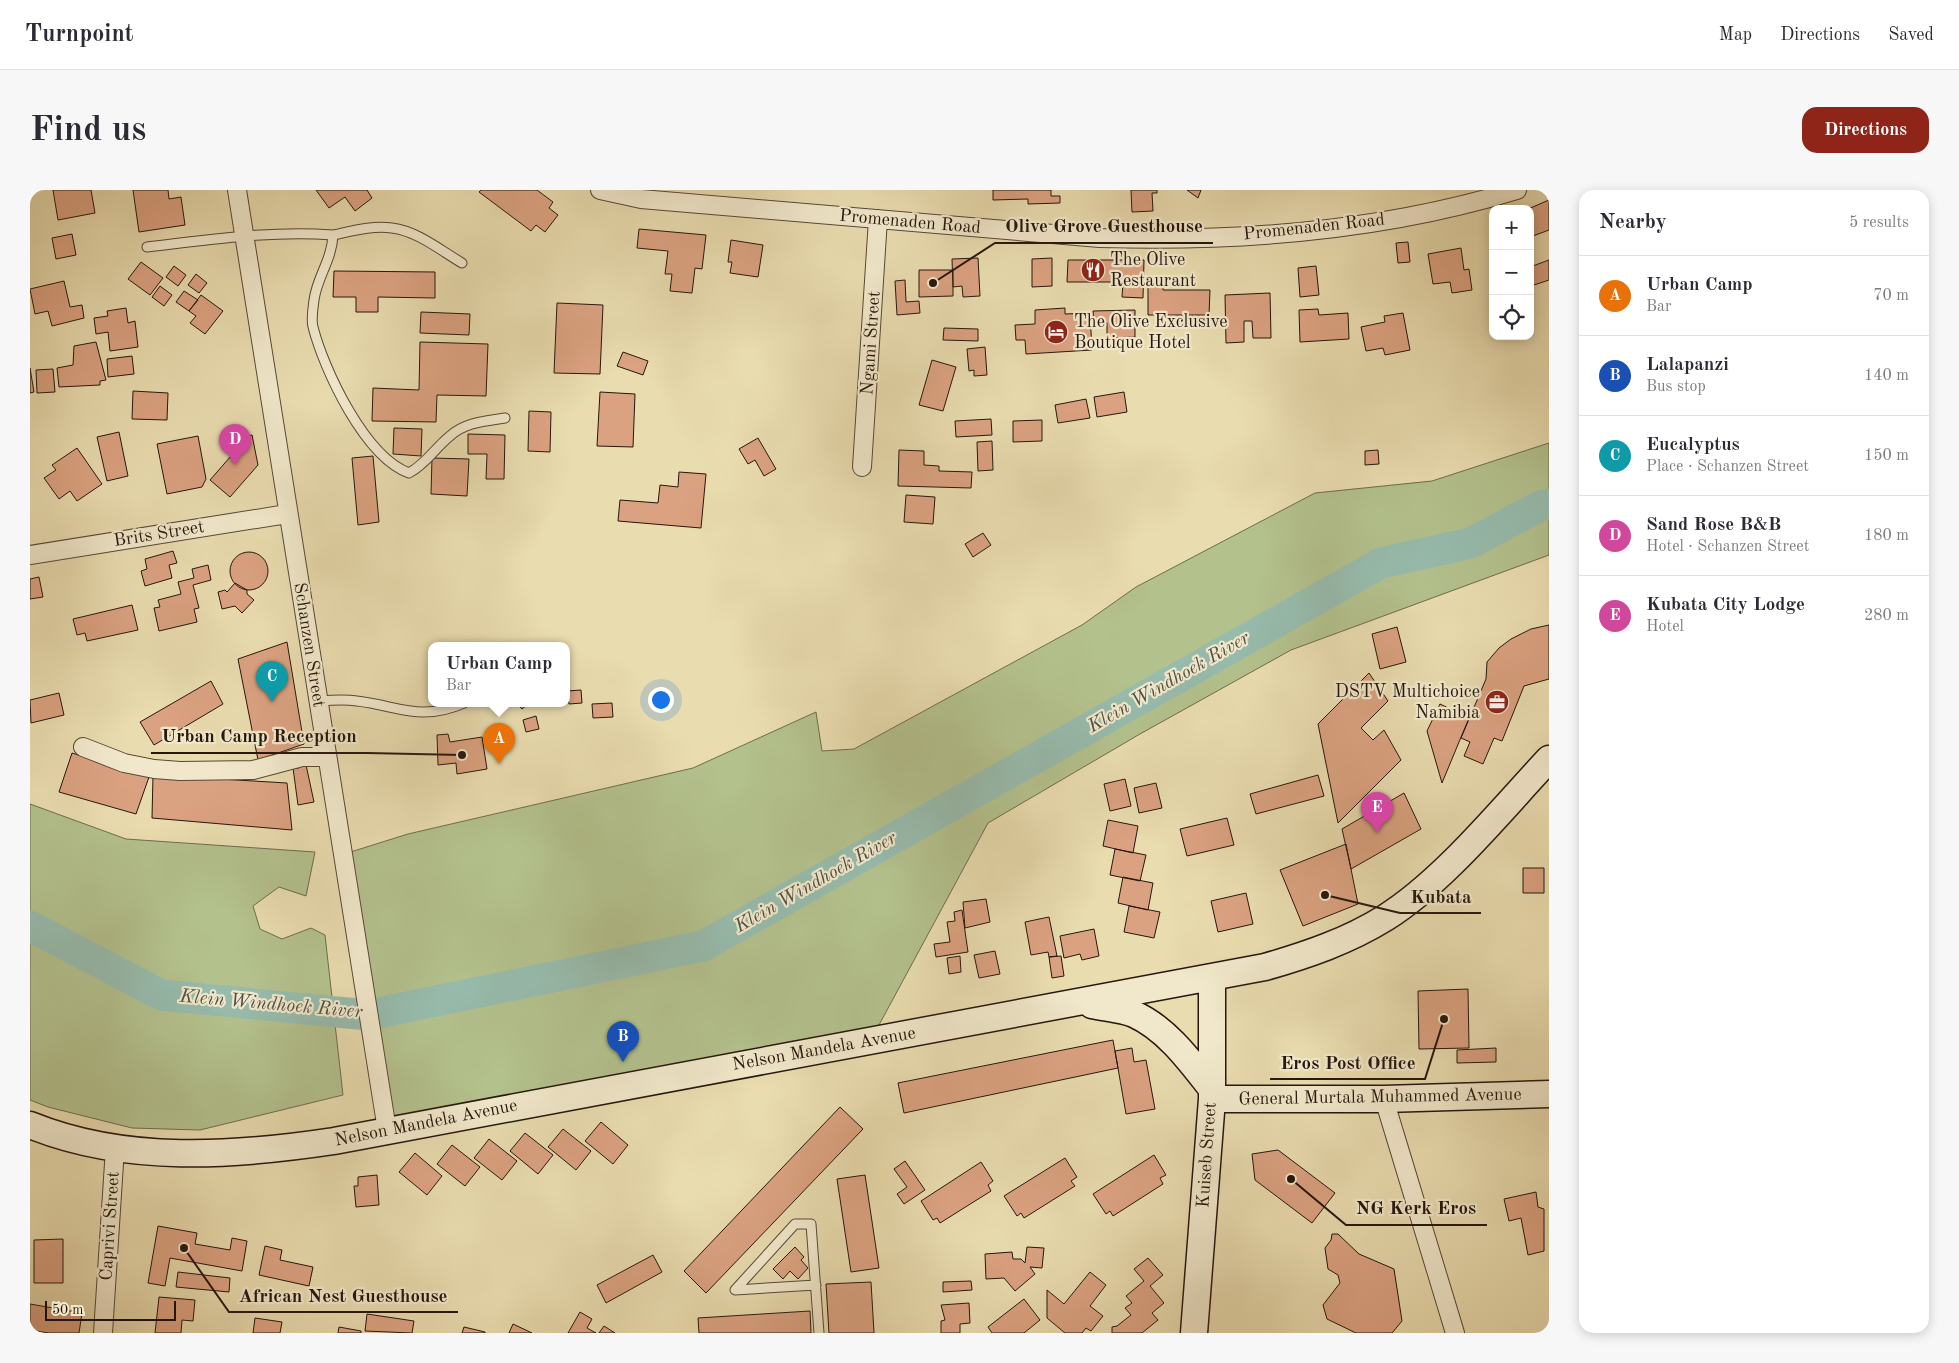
<!DOCTYPE html>
<html lang="en">
<head>
<meta charset="utf-8">
<style>
  :root { --surface:#fff; --page:#f7f7f7; --text:#2b2b33; --muted:#7c7c81; --line:#e1e1e2; --accent:#8f2418 }
  body { margin:0; font-family:"Old Standard TT",serif; background:var(--page); color:var(--text) }
  .controls { position:absolute; right:15px; top:15px; display:grid; overflow:hidden; border-radius:10px; box-shadow:0 2px 12px #0003 }
  .controls button { width:45px; height:45px; display:grid; place-items:center; padding:0; border:0; border-bottom:1px solid var(--line); background:var(--surface); color:var(--text); font:25px sans-serif }
  .scale { position:absolute; left:15px; bottom:12px; width:131px; box-sizing:border-box; padding-left:5px; border:2px solid #27160d; border-top:0; font-size:14px; line-height:18px; white-space:nowrap; color:#27160d; -webkit-text-stroke:4px #f1e8cb; paint-order:stroke }
  .you { position:absolute; left:630px; top:509px; width:18px; height:18px; margin:-12px; border:4px solid #fff; border-radius:50%; background:#1a73e8; box-shadow:0 0 0 8px #1a73e833 }
  .badge { display:grid; place-items:center; width:32px; height:32px; border-radius:50%; background:var(--accent); color:#fff; font-size:16px; font-weight:700 }
  .pin { position:absolute; translate:-50% -41px; filter:drop-shadow(0 1px 2px #0008) }
  .pin::after { content:''; position:absolute; top:26px; width:18px; height:15px; background:inherit; clip-path:polygon(0 0,100% 0,50% 100%) }
  .popup { position:absolute; left:398px; top:452px; width:142px; height:65px; box-sizing:border-box; display:grid; place-content:center; border-radius:10px; background:var(--surface); filter:drop-shadow(0 1px 4px #0005); font-size:16px; white-space:nowrap; color:var(--muted) }
  .popup b { font-size:19px; color:var(--text) }
  .popup::after { content:''; position:absolute; left:50%; top:100%; margin-left:-10px; border:10px solid transparent; border-top-color:var(--surface) }
  .list { margin:0; padding:0; list-style:none }
  h2 { display:flex; justify-content:space-between; align-items:center; height:65px; margin:0; padding:0 20px; font-size:21px }
  h2 small { font-size:16px; font-weight:400; color:var(--muted) }
  .list li { display:grid; grid-template-columns:32px 1fr auto; gap:15px; align-items:center; box-sizing:border-box; height:80px; padding:0 20px; border-top:1px solid var(--line) }
  .list b { display:block; font-size:19px; white-space:nowrap }
  .list p { margin:0; font-size:16px; white-space:nowrap; color:var(--muted) }
  .list em { font-size:16px; font-style:normal; color:var(--muted) }
  .icon { flex:none; width:28px; height:28px; fill:none; stroke:currentColor; stroke-width:2; stroke-linecap:round; stroke-linejoin:round }
  .map { position:relative; flex:none; width:1519px; height:1143px; overflow:hidden; border-radius:15px }
  header { display:flex; align-items:center; gap:30px; box-sizing:border-box; height:70px; padding:0 25px; background:var(--surface); border-bottom:1px solid var(--line) }
  header strong { font-size:24px }
  nav { display:flex; gap:28px; margin-inline-start:auto; font-size:18px }
  .intro { display:flex; align-items:center; justify-content:space-between; box-sizing:border-box; height:120px; padding:0 30px }
  h1 { margin:0; font-size:35px }
  .button { padding:12px 22px; border-radius:15px; background:var(--accent); color:#fff; font-size:18px; font-weight:700 }
  main { display:flex; gap:30px; padding:0 30px }
  aside { flex:1; background:var(--surface); border-radius:15px; box-shadow:0 2px 12px #0003 }
  .map>svg:first-child { display:block }
  .green { fill:#b3c18d; stroke:#6d6c4d }
  .lines { fill:none; stroke-linecap:round; stroke-linejoin:round }
  .river { stroke:#97bbac; stroke-width:31 }
  .building { fill:#dba281; stroke:#27160d }
  .lane-casing { stroke:#584836; stroke-width:11 }
  .street-casing { stroke:#584836; stroke-width:20 }
  .secondary-casing { stroke:#27160d; stroke-width:29 }
  .lane { stroke:#f1e8cb; stroke-width:9 }
  .street { stroke:#f1e8cb; stroke-width:18 }
  .secondary { stroke:#f1e8cb; stroke-width:26 }
  .labels { text-anchor:middle; dominant-baseline:central; stroke-width:4.5; stroke-linejoin:round; paint-order:stroke }
  .street-label { font-size:18px; fill:#27160d; stroke:#f1e8cb }
  .poi-label { font-size:18px; fill:#27160d; stroke:#f1e8cb; text-anchor:start }
  .water-label { font-size:19px; font-style:italic; fill:#4e5045; stroke:#f1e8cb }
  .leader { fill:none; stroke:#27160d; stroke-width:2 }
  .callout-dot { fill:#27160d; stroke:#f1e8cb; stroke-width:2 }
  .callout-label { font-size:19px; text-anchor:middle; font-weight:bold; fill:#27160d; stroke:#f1e8cb; stroke-width:4.5; stroke-linejoin:round; paint-order:stroke }
</style>
</head>
<body>
<header>
<strong>Turnpoint</strong>
<nav><a>Map</a><a>Directions</a><a>Saved</a></nav>
</header>
<div class="intro"><h1>Find us</h1><a class="button">Directions</a></div>
<main>
<div class="map">
<svg width="1519" height="1143" viewBox="0 0 1519 1143">
  <rect width="100%" height="100%" fill="#e9dcaf"/>
  <filter id="stains"><feTurbulence type="fractalNoise" baseFrequency=".004" numOctaves="4"/><feColorMatrix values="0 0 0 0 .2 0 0 0 0 .09 0 0 0 0 .02 0 0 0 .5 -.17"/></filter>
  <radialGradient id="worn" r=".72"><stop offset=".6" stop-color="#630" stop-opacity="0"/><stop offset="1" stop-color="#630" stop-opacity=".3"/></radialGradient>
  <path class="green" d="M1519,253V365L1261,460L1110,544L958,633L842,848L357,940L311,665L378,644L663,578L786,522L792,561L824,559L1052,435L1106,397L1285,303L1402,291Z
    M0,614L96,649L285,662L276,706L249,697L223,716L230,739L252,749L281,738L295,745L313,905L170,940L102,938L18,917L0,910Z"/>
  <g class="lines">
    <path class="river" d="M0,736L131,805L338,825L673,756L1351,373L1441,353L1510,316L1519,314"/>
  </g>
  <path class="building" d="M23,0H61L65,23L28,30Z
    M103,0H138L139,9L151,7L155,35L109,42Z
    M286,0H337L342,8L325,21L315,7L299,18Z
    M451,0H507L523,12L519,18L528,25L515,42L506,35L501,41L449,2Z
    M963,0H1021V6H1030V13L998,14V9L963,10Z
    M1101,0H1127V3H1122L1123,21L1102,22Z
    M1157,0H1171L1168,8Z
    M1519,10V40L1500,47V19H1498Z
    M609,39L676,45L672,79L665,78L662,103L640,101L642,84H635L638,61L607,58Z
    M42,44L46,65L26,69L22,48Z
    M701,50L733,55L728,87L700,83L702,72H698Z
    M1378,52L1380,72L1368,73L1366,53Z
    M1431,58L1434,80L1439,79L1442,100L1422,103L1420,92L1403,94L1398,64Z
    M948,68L950,106L933,107L932,96L923,97L922,69Z
    M1022,68V96L1002,97V69Z
    M1038,70H1114L1113,108L1092,107L1093,92H1037Z
    M1519,70V90L1501,96L1500,77Z
    M111,72L133,88L120,105L98,89Z
    M144,76L156,85L148,96L136,87Z
    M1286,76L1289,105L1270,107L1268,78Z
    M889,80H923V106L889,107Z
    M304,81L405,82V108L348,107V122H326V107H303Z
    M166,84L177,93L169,103L158,95Z
    M875,90L876,112L889,111L890,123L867,125L865,91Z
    M1118,90H1133V100H1180L1179,125H1118Z
    M34,91L40,117L52,115L54,128L22,136L18,121L5,124L0,99Z
    M130,96L142,105L134,116L122,107Z
    M154,101L168,110L159,121L146,112Z
    M1240,103L1241,148H1223L1222,131H1214V152L1196,153L1195,105Z
    M171,105L193,121L175,144L160,133L166,126L159,121Z
    M527,113L573,115L570,184L524,183Z
    M96,118L98,133L105,131L108,157L80,161L78,142L66,144L64,128L78,126L77,121Z
    M1035,118V124L1060,123L1062,160L996,164L995,150H986L985,135L1005,134V120Z
    M1288,119L1289,125L1318,123L1319,149L1270,152L1269,120Z
    M1105,120V147L1077,148V133L1064,134L1063,121Z
    M391,122L440,124L439,145L390,143Z
    M1373,123L1380,160L1355,165L1353,158L1336,161L1331,137L1355,132L1354,126Z
    M914,138L948,139V151L913,150Z
    M66,152L76,190L70,191V195L29,197L27,178L43,175L44,156Z
    M390,152L458,154L456,206L407,205L406,232L342,231L343,198L389,200Z
    M955,157L957,185L944,186V180L939,181L937,159Z
    M593,162L618,171L613,185L587,176Z
    M102,166L104,184L78,187L77,169Z
    M902,170L926,177L913,221L889,215Z
    M0,178L4,202L0,203Z
    M23,179L25,202L7,203L6,180Z
    M103,201L138,203L137,230L102,229Z
    M570,202L605,204L603,257L567,256Z
    M1094,202L1097,222L1067,227L1064,207Z
    M1056,209L1060,228L1028,233L1025,215Z
    M499,221L521,222L520,262L498,261Z
    M961,229L962,245L926,247L925,231Z
    M1012,230V251L983,252V231Z
    M364,238L392,239L391,266L363,264Z
    M89,242L98,286L77,291L67,247Z
    M438,244L475,245L474,289H456L457,264H438Z
    M222,245L228,275L200,307L180,290L201,266L198,250Z
    M168,246L176,289L172,297L137,304L127,254Z
    M728,248L746,279L734,286L725,270L718,274L709,259Z
    M962,251L963,280L948,281L947,252Z
    M47,258L72,294L47,311L40,301L29,309L14,288L26,280L22,275Z
    M869,260L894,261V275L909,276V281L942,282L941,298L868,296Z
    M1348,260L1349,274L1335,275V261Z
    M343,266L349,332L328,335L322,268Z
    M402,268L439,269L437,306L401,304Z
    M649,282L676,284L671,338L588,331L590,310L628,313L630,295L648,297Z
    M876,305L905,307L903,334L874,332Z
    M953,343L961,355L943,367L935,354Z
    M143,361L147,373L139,375L142,388L115,396L111,381L117,379L115,369Z
    M200 381a19 19 0 1 1 38 0a19 19 0 1 1-38 0Z
    M178,375L181,390L163,395L169,418L164,419L167,432L129,441L124,418L130,417L128,410L151,404L148,392L164,388L162,379Z
    M9,387L13,407L0,409V389Z
    M205,393L217,400V404L224,410L212,423L205,416L192,419L188,402L195,400L197,402Z
    M102,415L108,440L57,451L55,443L47,445L43,429Z
    M1519,435V489L1494,496L1472,551L1464,548L1453,574L1434,566L1440,552L1431,548L1456,489L1457,472L1469,458L1481,449L1501,439Z
    M1367,437L1376,472L1350,479L1342,444Z
    M257,452L274,554L228,570L208,469Z
    M1339,483L1358,511L1331,538L1343,550L1354,540L1371,570L1308,633L1288,534Z
    M181,491L193,514L124,555L110,532Z
    M551,500L552,513L539,514L537,501Z
    M29,503L34,525L1,533L0,510Z
    M487,513H499L492,519Z
    M582,513L583,527L563,528L562,514Z
    M1410,514L1439,528L1412,593L1397,541Z
    M506,526L509,539L496,542L493,530Z
    M418,544L420,552L452,547L457,579L427,584L426,573L408,575L407,545Z
    M42,563L119,587L106,624L29,602Z
    M275,570L284,612L268,615L263,578H269V571Z
    M123,585L257,593L262,640L122,628Z
    M1288,585L1294,606L1226,624L1220,604Z
    M1095,589L1101,616L1080,621L1074,594Z
    M1126,593L1132,618L1109,623L1104,598Z
    M1374,603L1391,639L1321,679L1312,639Z
    M1197,628L1204,655L1157,666L1150,639Z
    M1078,630L1108,636L1103,663L1073,656Z
    M1316,654L1328,714L1273,736L1250,680Z
    M1085,659L1116,665L1110,691L1080,685Z
    M1493,678H1514V703H1493Z
    M1093,687L1123,693L1118,720L1088,713Z
    M1216,703L1223,734L1188,742L1181,711Z
    M956,709L960,732L935,738L933,712Z
    M1099,716L1130,722L1124,748L1094,742Z
    M932,720L938,762L906,767L904,754L920,752L917,732L925,731L924,722Z
    M1019,727L1027,766L1019,767L1018,762L1001,765L995,732Z
    M1064,739L1069,766L1052,770L1050,764L1034,768L1030,746Z
    M965,761L970,784L949,788L944,765Z
    M930,766L931,782L919,784L917,768Z
    M1031,766L1034,786L1022,788L1019,767Z
    M1438,799L1439,858L1389,859L1388,801Z
    M1083,850L1088,878L874,923L868,893Z
    M1102,858L1104,872L1116,870L1125,919L1096,924L1085,861Z
    M1466,858V872L1427,873V860Z
    M810,917L833,939L676,1103L654,1081Z
    M571,932L598,955L583,974L555,951Z
    M533,939L561,961L546,980L518,957Z
    M495,943L523,965L508,984L480,961Z
    M459,949L487,971L472,990L444,968Z
    M422,955L450,977L435,996L407,974Z
    M1248,960L1305,1003L1282,1033L1225,990L1222,964Z
    M385,963L412,986L397,1005L369,982Z
    M1124,965L1136,985L1130,988L1133,994L1083,1026L1080,1021L1076,1024L1063,1004Z
    M1035,968L1047,987L1041,991L1045,996L994,1028L991,1023L987,1026L974,1006Z
    M875,971L895,1000L874,1014L867,1004L877,997L864,979Z
    M951,972L963,991L958,995L961,1001L910,1033L907,1028L903,1030L891,1011Z
    M347,985L349,1015L326,1017L324,996H328V987Z
    M835,985L849,1078L821,1082L807,989Z
    M1506,1002L1508,1017L1514,1019V1061L1498,1065L1491,1028L1479,1031L1474,1009Z
    M128,1036L167,1043L165,1054L200,1060L202,1048L217,1051L212,1081L140,1068L135,1096L118,1093Z
    M1302,1044H1308L1329,1064L1364,1079L1372,1131L1362,1143H1326L1297,1129L1293,1115L1310,1093L1308,1085L1298,1079L1295,1058L1301,1050Z
    M33,1049V1093H4V1050Z
    M235,1056L252,1060L250,1070L283,1077L279,1096L229,1085Z
    M765,1057L774,1067L771,1070L778,1078L768,1089L760,1081L753,1089L743,1079Z
    M997,1057L1014,1058L1012,1078L1000,1077L1005,1084L985,1101L974,1088L956,1089L955,1064L982,1062L983,1069H991L995,1073Z
    M623,1065L632,1082L576,1113L567,1095Z
    M1118,1068L1133,1085L1120,1096L1134,1113L1122,1123L1128,1130L1112,1143H1082V1137L1087,1136L1101,1125L1095,1118L1102,1113L1096,1106L1114,1091L1104,1079Z
    M148,1082L200,1088L199,1102L146,1097Z
    M1060,1082L1076,1095L1060,1116L1073,1126L1061,1141L1056,1138L1052,1143H1035L1017,1128V1100L1034,1114Z
    M941,1091L942,1100L913,1102V1092Z
    M841,1092L844,1143H799L796,1094Z
    M129,1107L165,1110L163,1131L152,1130L151,1143H125Z
    M994,1109L1010,1130L994,1143H962L958,1137Z
    M939,1113L940,1133L930,1134V1143H911V1131L915,1130L911,1115Z
    M0,1114L52,1123L49,1143H19L0,1140Z
    M780,1121L781,1143H669L668,1128Z
    M550,1122L562,1129L557,1138L566,1143H538Z
    M337,1124L384,1131L382,1143L335,1141Z
    M225,1128L252,1132L250,1143H223Z
    M483,1134L502,1143H479Z
    M574,1136L585,1143H569Z
    M309,1137L331,1141V1143H308Z
    M434,1137L455,1142V1143H432Z"/>
  <g class="lines">
    <g class="lane-casing">
      <path id="lane" d="M303,45C322,41 343,35 362,38C387,41 410,60 432,73
        M117,57C179,50 241,40 303,45C302,70 287,87 284,110C283,118 281,130 283,137C294,180 335,267 379,283C396,274 405,258 420,246C435,232 456,231 475,228
        M289,511C302,510 314,509 327,511C369,516 390,532 434,513
        M786,1095L705,1100L765,1034H781L789,1143"/>
    </g>
    <g class="street-casing">
      <path id="street" d="M207,0L357,940
        M570,0L611,9L1070,48C1208,52 1354,41 1487,0
        M832,277L848,29
        M0,365L257,324
        M53,557L94,573L124,579L150,581L223,580L272,567H297
        M1354,909L1425,1143
        M73,1143L85,958"/>
    </g>
    <g class="secondary-casing">
      <path id="secondary" d="M1062,815C1075,818 1092,819 1104,824C1137,839 1160,871 1182,899
        M1182,909H1354L1519,904
        M0,935C96,974 204,966 304,951L1235,777C1277,765 1318,751 1355,728C1414,691 1471,620 1519,569
        M1164,1143L1182,909V788"/>
    </g>
    <use href="#lane" class="lane"/>
    <use href="#street" class="street"/>
    <use href="#secondary" class="secondary"/>
  </g>
  <defs>
    <g id="restaurant-disc" transform="scale(1.25)"><circle r="9.5" fill="#8f2418" stroke="#f1e8cb"/><path d="M-5-6h1v4h1v-4h1v4h1v-4h1v5L-1.5 .5V6h-2V.5L-5-1ZM5-6V6H3V1.5H1.5Q1.5-4 5-6Z" fill="#fff"/></g>
    <g id="hotel-disc" transform="scale(1.25)"><circle r="9.5" fill="#8f2418" stroke="#f1e8cb"/><path d="M-6-4.5h1.5V1H6V5H4.5V3h-9V5H-6ZM-4 0a1.8 1.8 0 1 1 3.6 0ZM.5 0V-2.5h3Q6-2.5 6 0Z" fill="#fff"/></g>
    <g id="office-disc" transform="scale(1.25)"><circle r="9.5" fill="#8f2418" stroke="#f1e8cb"/><path d="M-6-3h4V-5.5h4V-3h4V5H-6ZM-1-4.5V-3h2v-1.5ZM-6 0V1H6V0Z" fill="#fff"/></g>
  </defs>
  <g fill-rule="evenodd">
    <use href="#restaurant-disc" x="1063" y="80"/>
    <use href="#hotel-disc" x="1026" y="142"/>
    <use href="#office-disc" x="1467" y="512"/>
  </g>
  <g class="labels">
    <g class="street-label">
      <text transform="translate(880 32) rotate(5)">Promenaden Road</text>
      <text transform="translate(1284 37) rotate(-6)">Promenaden Road</text>
      <text transform="translate(841 153) rotate(-86)">Ngami Street</text>
      <text transform="translate(129 344) rotate(-9)">Brits Street</text>
      <text transform="translate(279 455) rotate(81)">Schanzen Street</text>
      <text transform="translate(794 859) rotate(-10)">Nelson Mandela Avenue</text>
      <text transform="translate(1350 907) rotate(-1)">General Murtala Muhammed Avenue</text>
      <text transform="translate(396 933) rotate(-11)">Nelson Mandela Avenue</text>
      <text transform="translate(1177 965) rotate(-86)">Kuiseb Street</text>
      <text transform="translate(80 1036) rotate(-86)">Caprivi Street</text>
    </g>
    <g class="poi-label">
      <text x="1080" y="70">The Olive<tspan x="1080" dy="21">Restaurant</tspan></text>
      <text x="1044" y="132">The Olive Exclusive<tspan x="1044" dy="21">Boutique Hotel</tspan></text>
      <text x="1450" y="502" text-anchor="end">DSTV Multichoice<tspan x="1450" dy="21">Namibia</tspan></text>
    </g>
    <g class="water-label">
      <text transform="translate(1139 493) rotate(-30)">Klein Windhoek River</text>
      <text transform="translate(786 693) rotate(-30)">Klein Windhoek River</text>
      <text transform="translate(241 815) rotate(5)">Klein Windhoek River</text>
    </g>
  </g>
  <path class="leader" d="M903 93L965 53H1183M432 565L337 563H121M1295 705L1370 723H1451M1414 829L1395 889H1240M1261 989L1316 1035H1457M154 1058L199 1122H428"/>
  <g class="callout-dot">
    <circle cx="903" cy="93" r="5"/>
    <circle cx="432" cy="565" r="5"/>
    <circle cx="1295" cy="705" r="5"/>
    <circle cx="1414" cy="829" r="5"/>
    <circle cx="1261" cy="989" r="5"/>
    <circle cx="154" cy="1058" r="5"/>
  </g>
  <g class="callout-label">
    <text x="1074" y="42">Olive Grove Guesthouse</text>
    <text x="229" y="552">Urban Camp Reception</text>
    <text x="1411" y="713">Kubata</text>
    <text x="1318" y="879">Eros Post Office</text>
    <text x="1386" y="1024">NG Kerk Eros</text>
    <text x="313" y="1112">African Nest Guesthouse</text>
  </g>
  <rect width="100%" height="100%" filter="url(#stains)"/>
  <rect width="100%" height="100%" fill="url(#worn)"/>
</svg>
<div class="controls">
<button>+</button>
<button>−</button>
<button><svg class="icon" aria-label="locate" viewBox="0 0 24 24"><circle cx="12" cy="12" r="6"/><path d="M12 2v4M12 18v4M2 12h4M18 12h4"/></svg></button>
</div>
<div class="scale">50 m</div>
<div class="you"></div>
<div class="pin badge" style="left:469px;top:574px;background:#e8710a">A</div>
<div class="popup"><b>Urban Camp</b>Bar</div>
<div class="pin badge" style="left:593px;top:872px;background:#1a4fb4">B</div>
<div class="pin badge" style="left:242px;top:512px;background:#0f9aa8">C</div>
<div class="pin badge" style="left:205px;top:275px;background:#d1479c">D</div>
<div class="pin badge" style="left:1347px;top:643px;background:#d1479c">E</div>
</div>
<aside>
<h2>Nearby<small>5 results</small></h2>
<ul class="list">
<li><span class="badge" style="background:#e8710a">A</span><div><b>Urban Camp</b><p>Bar</p></div><em>70 m</em></li>
<li><span class="badge" style="background:#1a4fb4">B</span><div><b>Lalapanzi</b><p>Bus stop</p></div><em>140 m</em></li>
<li><span class="badge" style="background:#0f9aa8">C</span><div><b>Eucalyptus</b><p>Place · Schanzen Street</p></div><em>150 m</em></li>
<li><span class="badge" style="background:#d1479c">D</span><div><b>Sand Rose B&amp;B</b><p>Hotel · Schanzen Street</p></div><em>180 m</em></li>
<li><span class="badge" style="background:#d1479c">E</span><div><b>Kubata City Lodge</b><p>Hotel</p></div><em>280 m</em></li>
</ul>
</aside>
</main>
</body>
</html>
